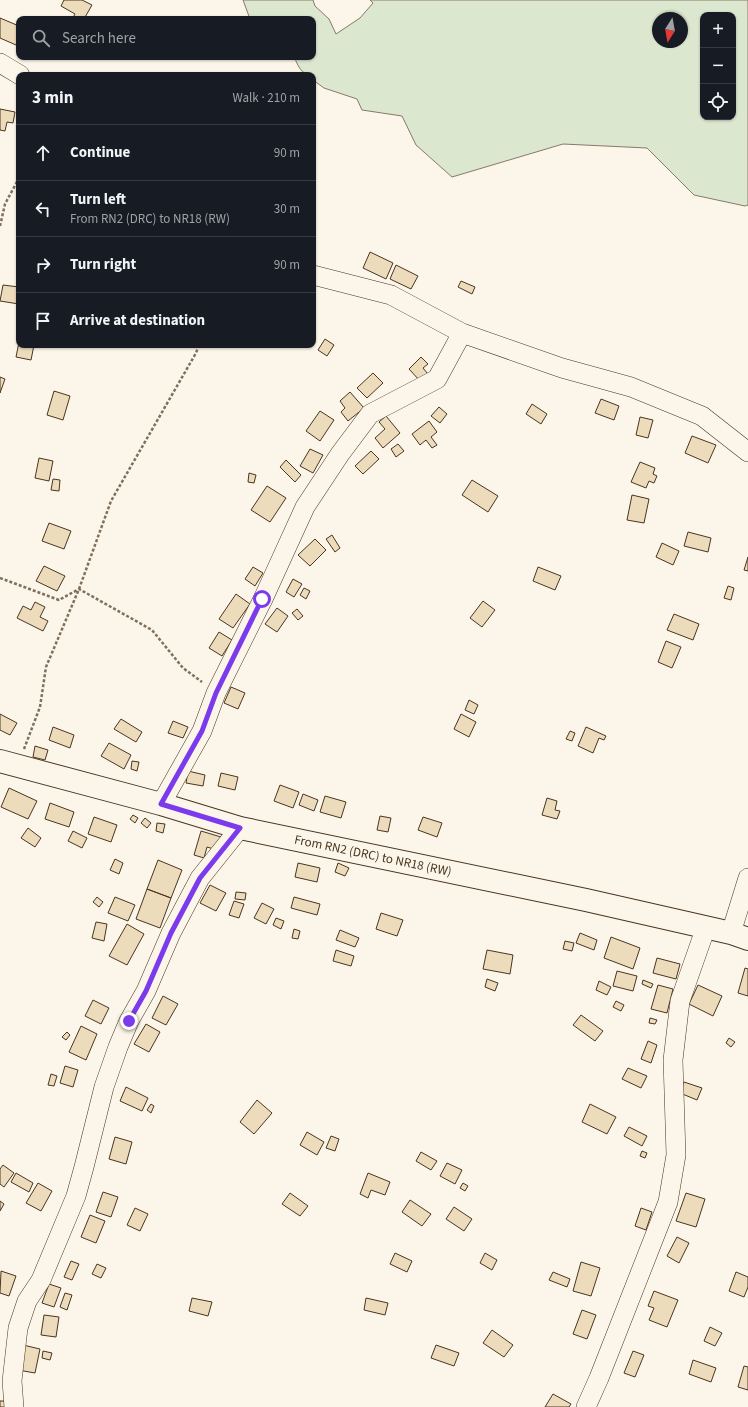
<!DOCTYPE html>
<html lang="en">
<head>
<meta charset="utf-8">
<style>
  :root { --surface:#171b24; --page:#20242c; --text:#f1f3f6; --muted:#9ea1a6; --line:#363941 }
  body { margin:0; font-family:"Source Sans 3",sans-serif; background:var(--page); color:var(--text) }
  .controls { position:absolute; right:12px; top:12px; display:grid; overflow:hidden; border-radius:8px; box-shadow:0 1px 3px #0004 }
  .controls button { width:36px; height:36px; display:grid; place-items:center; padding:0; border:0; border-bottom:1px solid var(--line); background:var(--surface); color:var(--text); font:20px sans-serif }
  .compass { position:absolute; left:652px; top:12px; width:36px; height:36px; border-radius:50%; background:var(--surface); box-shadow:0 1px 3px #0004; rotate:191deg }
  .stop { position:absolute; width:12px; height:12px; margin:-9px; border:3px solid #7c3aed; border-radius:50%; background:#fff }
  .stop.end { background:#7c3aed; border-color:#fff; box-shadow:0 1px 4px #0008 }
  .list { margin:0; padding:0; list-style:none }
  h2 { display:flex; justify-content:space-between; align-items:center; height:52px; margin:0; padding:0 16px; font-size:17px }
  h2 small { font-size:13px; font-weight:400; color:var(--muted) }
  .list li { display:grid; grid-template-columns:26px 1fr auto; gap:12px; align-items:center; box-sizing:border-box; height:56px; padding:0 16px; border-top:1px solid var(--line) }
  .list b { display:block; font-size:15px; white-space:nowrap }
  .list p { margin:0; font-size:13px; white-space:nowrap; color:var(--muted) }
  .list em { font-size:13px; font-style:normal; color:var(--muted) }
  .icon { flex:none; width:22px; height:22px; fill:none; stroke:currentColor; stroke-width:2; stroke-linecap:round; stroke-linejoin:round }
  .map { position:relative; flex:none; width:748px; height:1407px; overflow:hidden }
  .search { position:absolute; background:var(--surface); box-shadow:0 1px 3px #0004; left:16px; top:16px; width:300px; height:44px; display:flex; align-items:center; gap:10px; box-sizing:border-box; padding:0 14px; border-radius:8px; color:var(--muted); font-size:15px }
  .panel { position:absolute; background:var(--surface); box-shadow:0 1px 3px #0004; left:16px; top:72px; width:300px; height:276px; border-radius:8px }
  .map>svg:first-child { display:block }
  .green { fill:#dce7d0; stroke:#887966; fill-rule:evenodd }
  .building { fill:#ecdcbc; stroke:#4a3520 }
  .lines { fill:none; stroke-linecap:round; stroke-linejoin:round }
  .minor-casing { stroke:#4a3520; stroke-width:20 }
  .major-casing { stroke:#4a3520; stroke-width:24 }
  .path { stroke:#7f6f5c; stroke-width:2.5; stroke-dasharray:3 2; stroke-linecap:butt }
  .minor { stroke:#fbf6e9; stroke-width:19 }
  .major { stroke:#fbf6e9; stroke-width:22 }
  .route { stroke:#7c3aed; stroke-width:5 }
  .labels { text-anchor:middle; dominant-baseline:central; stroke-width:3; stroke-linejoin:round; paint-order:stroke }
  .street-label { font-size:13px; fill:#4a3520; stroke:#fbf6e9 }
</style>
</head>
<body>
<div class="map">
<svg width="748" height="1407" viewBox="0 0 748 1407">
  <rect width="100%" height="100%" fill="#fbf6e9"/>
  <path class="green" d="M243,0H313L315,6L329,19L336,34L360,18L373,3L370,0H748V205L745,206L694,195L647,148L563,144L452,177L416,145L402,116L362,110L357,99L324,88L313,80V75C301,75 299,67 294,57H313V19H250ZM703,15H733V117H703ZM658,18H682V42H658Z"/>
  <path class="building" d="M64,0H82L92,5L84,19H72L75,14L61,6Z
    M0,18L19,26V39L16,45L0,38Z
    M0,109L15,112L13,123L7,122L5,131L0,130Z
    M370,252L393,263L386,279L363,268Z
    M396,265L418,276L411,289L390,279Z
    M461,281L475,287L472,294L458,287Z
    M3,285L19,287V304L0,301Z
    M325,339L334,345L327,356L318,350Z
    M19,342V345H34L31,360L16,357Z
    M421,357L428,364L423,368L428,374L420,381L409,369Z
    M373,373L383,383L367,398L357,388Z
    M0,377L5,379L0,393Z
    M54,391L70,396L63,420L47,415Z
    M350,392L364,408L348,421L341,412L345,408L340,401Z
    M601,399L619,406L614,420L595,413Z
    M532,404L547,414L541,424L526,414Z
    M439,407L447,414L440,423L431,416Z
    M320,411L334,420L320,441L306,431Z
    M386,416L400,433L383,448L375,438L385,429L379,422Z
    M640,417L653,420L648,438L636,435Z
    M429,421L437,432L431,437L437,445L432,448L426,440L420,445L412,434Z
    M692,436L716,445L708,463L685,453Z
    M398,444L404,451L396,457L391,449Z
    M310,449L323,455L313,473L300,466Z
    M371,451L379,459L363,474L355,466Z
    M39,458L53,461L49,481L35,478Z
    M286,460L301,475L295,482L280,467Z
    M640,462L655,468L653,474L657,476L654,483L649,481L646,488L631,482Z
    M249,473L256,475L254,483L248,482Z
    M53,479L60,480L59,491L51,490Z
    M472,480L498,496L488,512L462,495Z
    M267,486L286,498L270,522L251,510Z
    M632,495L649,499L644,523L627,520Z
    M49,523L71,531L64,549L42,541Z
    M688,532L711,538L708,552L684,546Z
    M332,535L340,548L335,552L326,539Z
    M315,539L326,550L310,566L298,555Z
    M662,543L679,551L673,565L656,557Z
    M748,557V571L744,570Z
    M44,566L65,576L57,591L36,581Z
    M253,567L263,573L255,586L245,579Z
    M538,567L561,576L555,590L533,581Z
    M293,579L302,584L294,597L286,592Z
    M728,586L734,588L731,600L724,598Z
    M304,588L310,591L306,599L300,595Z
    M236,594L250,604L233,628L219,619Z
    M483,601L495,610L482,627L470,618Z
    M35,602L45,607L40,617L48,621L43,631L17,618L23,606L31,610Z
    M277,608L288,616L277,632L265,624Z
    M297,609L303,616L298,620L292,613Z
    M674,614L699,624L693,640L667,630Z
    M219,632L232,640L222,656L209,648Z
    M666,641L681,647L672,668L658,662Z
    M231,687L245,693L238,709L224,703Z
    M469,700L478,705L474,714L465,710Z
    M0,714L17,723L10,735L0,730Z
    M461,714L476,722L469,737L454,729Z
    M121,719L142,732L136,742L114,729Z
    M173,721L188,727L183,738L168,733Z
    M53,727L74,735L70,748L49,740Z
    M586,727L606,736L604,740L599,738L593,753L578,746Z
    M570,731L575,733L572,741L566,739Z
    M109,743L131,755L124,769L101,756Z
    M35,746L48,750L45,760L33,757Z
    M132,761L139,762L137,771L131,769Z
    M188,771L205,775L203,786L186,783Z
    M221,773L238,777L235,790L218,786Z
    M280,785L299,792L293,808L274,801Z
    M9,788L37,801L28,819L1,807Z
    M303,794L318,800L314,811L299,805Z
    M325,796L346,802L341,818L320,812Z
    M547,798L557,801L555,810L560,811L557,819L542,815Z
    M50,803L74,812L69,827L45,819Z
    M133,815L138,818L135,823L130,819Z
    M380,816L391,818L388,832L377,830Z
    M94,817L117,825L111,842L88,834Z
    M423,817L442,823L437,837L418,830Z
    M145,818L151,823L147,828L141,823Z
    M157,823L165,824L163,833L156,831Z
    M28,828L41,838L35,847L21,838Z
    M73,831L87,838L82,848L68,841Z
    M201,831L221,837L217,850L207,847L204,858L194,855Z
    M115,859L123,863L119,874L110,870Z
    M158,860L182,870L171,898L147,889Z
    M298,863L320,868L317,882L295,877Z
    M338,863L349,868L345,876L335,872Z
    M210,885L226,893L216,911L200,903Z
    M147,889L171,898L160,928L136,919Z
    M236,892L246,893L245,900L235,899Z
    M97,897L103,902L99,907L93,902Z
    M115,897L135,905L128,921L108,913Z
    M294,897L320,904L317,915L291,908Z
    M234,901L244,904L239,918L229,915Z
    M262,903L274,909L266,924L254,918Z
    M381,913L403,920L397,936L376,929Z
    M276,918L284,921L281,929L273,925Z
    M96,922L107,924L104,941L92,938Z
    M127,924L144,934L127,965L109,956Z
    M294,929L300,931L298,939L292,938Z
    M340,930L359,938L355,947L336,940Z
    M580,933L597,940L594,950L576,943Z
    M611,937L640,948L633,969L604,958Z
    M565,941L574,943L572,951L563,949Z
    M336,950L354,956L351,966L333,961Z
    M487,950L513,955L510,974L483,969Z
    M657,958L680,964L676,979L653,973Z
    M745,968L748,969V996L738,993Z
    M617,971L637,976L633,991L613,986Z
    M487,979L498,983L495,991L485,987Z
    M643,980L653,984L651,988L642,984Z
    M599,981L611,987L607,995L596,990Z
    M658,985L673,989L667,1013L651,1009Z
    M698,985L722,996L713,1016L689,1004Z
    M163,996L178,1004L166,1025L152,1018Z
    M93,1000L109,1008L101,1024L85,1016Z
    M616,1001L624,1005L621,1011L613,1007Z
    M581,1015L603,1031L595,1041L573,1025Z
    M650,1018L657,1020L655,1024L649,1023Z
    M146,1024L160,1032L149,1052L134,1044Z
    M81,1026L97,1034L86,1060L69,1052Z
    M67,1032L70,1035L66,1040L62,1037Z
    M729,1038L735,1042L731,1047L726,1043Z
    M648,1041L657,1045L651,1063L641,1059Z
    M65,1066L78,1070L73,1087L60,1083Z
    M628,1068L647,1076L641,1088L622,1079Z
    M51,1074L57,1076L54,1086L48,1085Z
    M684,1082L702,1088L697,1100L680,1093Z
    M126,1087L148,1098L142,1111L120,1101Z
    M257,1100L272,1113L254,1134L240,1122Z
    M151,1104L154,1106L151,1113L147,1110Z
    M590,1104L616,1117L607,1134L582,1122Z
    M629,1127L647,1136L642,1146L624,1136Z
    M307,1132L324,1142L317,1155L300,1145Z
    M331,1136L339,1139L335,1151L326,1148Z
    M115,1137L132,1142L126,1164L109,1159Z
    M642,1151L647,1153L645,1158L640,1156Z
    M421,1152L437,1161L431,1170L416,1161Z
    M447,1163L462,1170L455,1184L440,1176Z
    M3,1165L14,1173L4,1187L0,1184V1169Z
    M16,1173L33,1183L29,1192L11,1182Z
    M368,1173L390,1182L385,1195L371,1190L368,1198L360,1194Z
    M38,1183L52,1191L41,1211L26,1203Z
    M463,1183L468,1186L465,1191L460,1188Z
    M103,1192L118,1197L111,1217L96,1212Z
    M290,1193L308,1206L300,1216L282,1204Z
    M686,1193L705,1199L696,1227L676,1221Z
    M410,1200L431,1214L422,1226L402,1212Z
    M0,1201L4,1204L0,1211Z
    M454,1207L472,1219L464,1231L446,1219Z
    M135,1208L148,1214L140,1231L127,1225Z
    M641,1208L652,1212L646,1230L635,1226Z
    M90,1215L105,1221L96,1243L81,1237Z
    M677,1237L689,1243L679,1263L667,1256Z
    M395,1253L412,1261L407,1272L390,1264Z
    M485,1253L497,1260L492,1270L480,1263Z
    M71,1261L79,1264L72,1280L64,1277Z
    M581,1262L600,1268L591,1296L573,1291Z
    M97,1264L106,1268L101,1278L92,1274Z
    M1,1271L16,1276L9,1296L0,1293Z
    M553,1272L570,1279L567,1287L549,1280Z
    M736,1272L748,1277V1287L744,1297L729,1291Z
    M49,1284L61,1288L54,1307L42,1303Z
    M654,1291L678,1300L667,1327L649,1320L654,1308L648,1306Z
    M65,1293L72,1295L67,1310L60,1307Z
    M192,1298L212,1302L208,1316L189,1311Z
    M366,1298L388,1303L385,1315L364,1310Z
    M582,1310L596,1315L587,1339L573,1334Z
    M44,1315L59,1317L56,1337L41,1335Z
    M710,1327L722,1333L715,1346L704,1341Z
    M492,1330L513,1345L504,1357L483,1343Z
    M23,1345L40,1349L35,1373L18,1370Z
    M436,1345L459,1353L454,1366L431,1358Z
    M43,1351L52,1353L50,1360L42,1358Z
    M633,1351L644,1355L635,1377L624,1373Z
    M693,1360L716,1368L711,1382L689,1374Z
    M744,1366L748,1367V1390L738,1387Z
    M553,1394L571,1404L569,1407H545Z
    M0,1401H9V1407H0Z"/>
  <g class="lines">
    <g class="minor-casing">
      <path id="minor" d="M0,63L20,75
        M313,275L391,295L462,333L562,368L631,387L702,416L748,452
        M161,804L202,731L216,693L263,599L305,507L340,454L370,414L437,379L462,333
        M731,933L748,878
        M14,1407L12,1381L18,1328L27,1301L41,1280L76,1196L84,1167L104,1087L118,1047L129,1021L146,991L171,933L200,878L240,828
        M586,1407L599,1378L668,1202L676,1155L673,1060L680,1001L706,927"/>
    </g>
    <g class="major-casing">
      <g id="major">
        <path id="s1" d="M0,761L161,804L240,828L586,900L731,933L748,939"/>
      </g>
    </g>
    <path class="path" d="M0,226L5,204L19,178
      M0,578L59,600L79,589L152,630L183,668L202,682
      M24,749L40,707L46,667L79,589L111,501L196,353L199,345"/>
    <use href="#minor" class="minor"/>
    <use href="#major" class="major"/>
  </g>
  <g class="lines">
    <path class="route" d="M129,1021L146,991L171,933L200,878L240,828L161,804L202,731L216,693L262,599"/>
  </g>
  <g class="labels">
    <g class="street-label">
      <text stroke="none"><textPath href="#s1" startOffset="385">From RN2 (DRC) to NR18 (RW)</textPath></text>
    </g>
  </g>
</svg>
<div class="controls">
<button>+</button>
<button>−</button>
<button><svg class="icon" aria-label="locate" viewBox="0 0 24 24"><circle cx="12" cy="12" r="6"/><path d="M12 2v4M12 18v4M2 12h4M18 12h4"/></svg></button>
</div>
<svg class="compass" viewBox="-18 -18 36 36"><path d="M0-13l5 13h-10z" fill="#e53935"/><path d="M0 13l5-13h-10z" fill="#9ea1a6"/></svg>
<div class="stop" style="left:262px;top:599px"></div>
<div class="stop end" style="left:129px;top:1021px"></div>
<div class="search"><svg class="icon" aria-label="search" viewBox="0 0 24 24"><circle cx="10" cy="10" r="6"/><path d="M15 15l6 6"/></svg>Search here</div>
<section class="panel">
<h2>3 min<small>Walk · 210 m</small></h2>
<ul class="list">
<li><svg class="icon" aria-label="ahead" viewBox="0 0 24 24"><path d="M12 20V5M6 11l6-6 6 6"/></svg><div><b>Continue</b></div><em>90 m</em></li>
<li><svg class="icon" aria-label="left" viewBox="0 0 24 24"><path d="M17 20v-9H6M10 6l-5 5 5 5"/></svg><div><b>Turn left</b><p>From RN2 (DRC) to NR18 (RW)</p></div><em>30 m</em></li>
<li><svg class="icon" aria-label="right" viewBox="0 0 24 24"><path d="M7 20v-9h11M14 6l5 5-5 5"/></svg><div><b>Turn right</b></div><em>90 m</em></li>
<li><svg class="icon" aria-label="arrive" viewBox="0 0 24 24"><path d="M6 21V4h12l-3 4 3 4H6"/></svg><div><b>Arrive at destination</b></div></li>
</ul>
</section>
</div>
</body>
</html>
